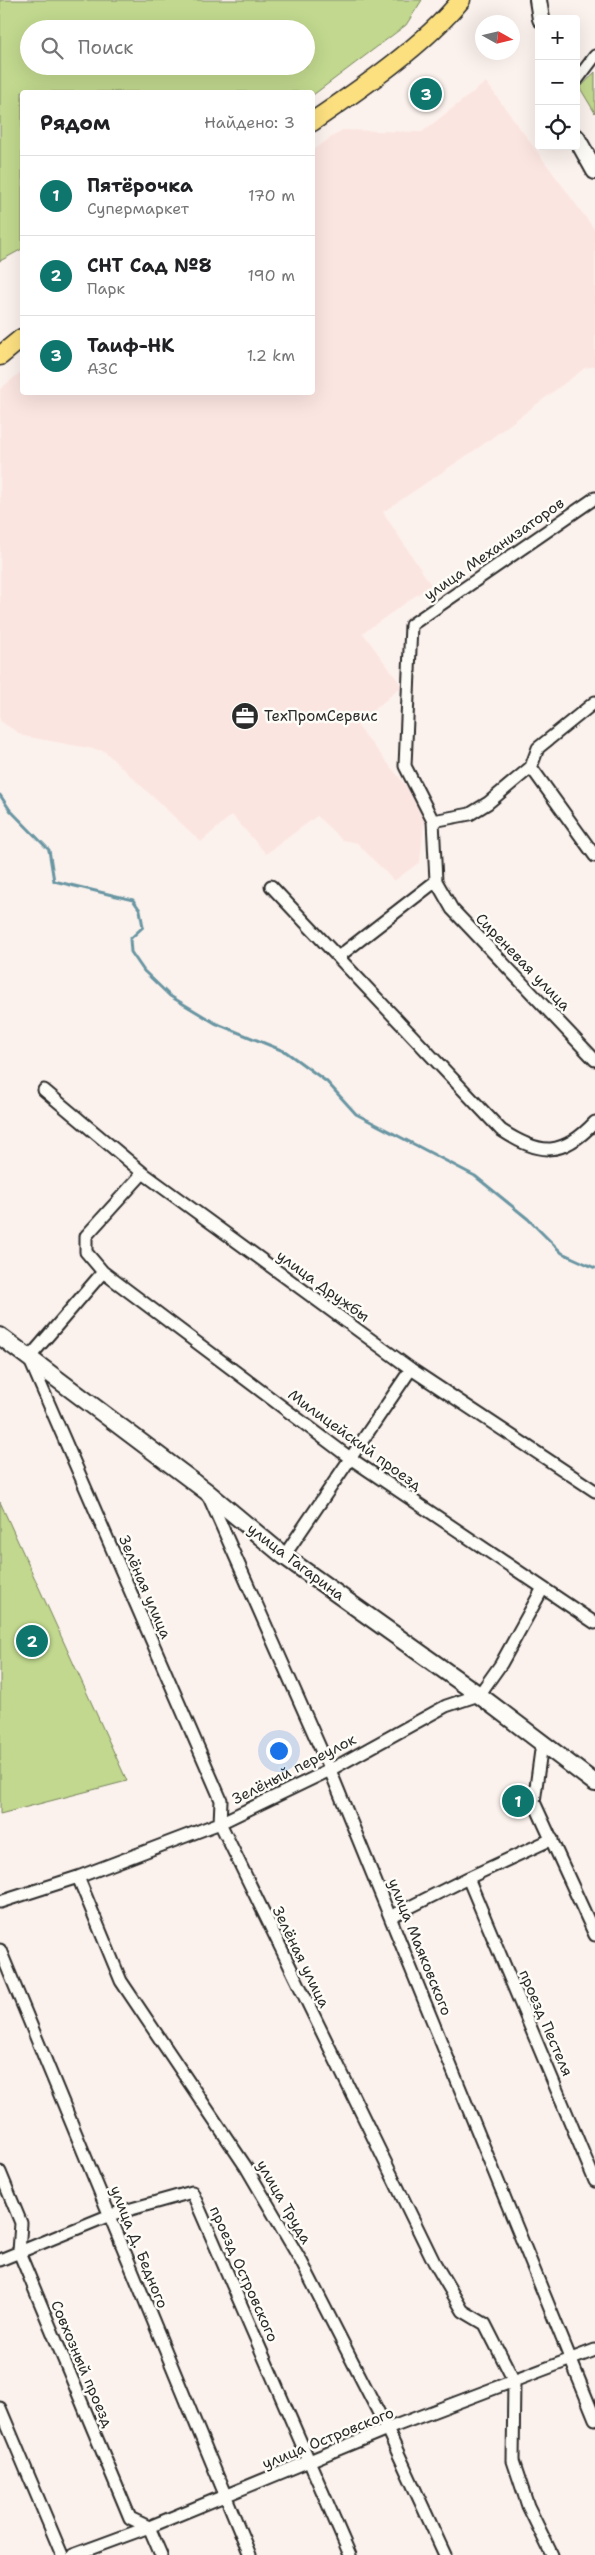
<!DOCTYPE html>
<html lang="ru">
<head>
<meta charset="utf-8">
<style>
  :root { --surface:#fff; --page:#f6f6f6; --text:#202124; --muted:#757577; --line:#e0e0e0; --accent:#0f766e }
  body { margin:0; font-family:"Shantell Sans",sans-serif; background:var(--page); color:var(--text) }
  .controls { position:absolute; right:15px; top:15px; display:grid; overflow:hidden; border-radius:5px; box-shadow:0 5px 20px #0002 }
  .controls button { width:45px; height:45px; display:grid; place-items:center; padding:0; border:0; border-bottom:1px solid var(--line); background:var(--surface); color:var(--text); font:25px sans-serif }
  .compass { position:absolute; left:475px; top:15px; width:45px; height:45px; border-radius:50%; background:var(--surface); box-shadow:0 5px 20px #0002; rotate:98deg }
  .you { position:absolute; left:278px; top:1750px; width:18px; height:18px; margin:-12px; border:4px solid #fff; border-radius:50%; background:#1a73e8; box-shadow:0 0 0 8px #1a73e833 }
  .badge { display:grid; place-items:center; width:32px; height:32px; border-radius:50%; background:var(--accent); color:#fff; font-size:16px; font-weight:700 }
  .pin { position:absolute; translate:-50% -50%; border:2px solid #fff; box-shadow:0 1px 5px #0006 }
  .list { margin:0; padding:0; list-style:none }
  h2 { display:flex; justify-content:space-between; align-items:center; height:65px; margin:0; padding:0 20px; font-size:21px }
  h2 small { font-size:16px; font-weight:400; color:var(--muted) }
  .list li { display:grid; grid-template-columns:32px 1fr auto; gap:15px; align-items:center; box-sizing:border-box; height:80px; padding:0 20px; border-top:1px solid var(--line) }
  .list b { display:block; font-size:19px; white-space:nowrap }
  .list p { margin:0; font-size:16px; white-space:nowrap; color:var(--muted) }
  .list em { font-size:16px; font-style:normal; color:var(--muted) }
  .icon { flex:none; width:28px; height:28px; fill:none; stroke:currentColor; stroke-width:2; stroke-linecap:round; stroke-linejoin:round }
  .map { position:relative; flex:none; width:595px; height:2555px; overflow:hidden }
  .search { position:absolute; background:var(--surface); box-shadow:0 5px 20px #0002; left:20px; top:20px; width:295px; height:55px; display:flex; align-items:center; gap:12px; box-sizing:border-box; padding:0 18px; border-radius:28px; color:var(--muted); font-size:19px }
  .panel { position:absolute; background:var(--surface); box-shadow:0 5px 20px #0002; left:20px; top:90px; width:295px; height:305px; border-radius:5px }
  .map>svg:first-child { display:block }
  .built { fill:#fbe5e1 }
  .green { fill:#c1d88e; stroke:#76825c; fill-rule:evenodd }
  .lines { fill:none; stroke-linecap:round; stroke-linejoin:round }
  .stream { stroke:#6895a2; stroke-width:3 }
  .street-casing { stroke:#2b2b2b; stroke-width:15 }
  .secondary-casing { stroke:#2b2b2b; stroke-width:20 }
  .primary-casing { stroke:#2b2b2b; stroke-width:21 }
  .street { stroke:#fdfcf7; stroke-width:11 }
  .secondary { stroke:#fdfcf7; stroke-width:16 }
  .primary { stroke:#fce080; stroke-width:18 }
  .labels { text-anchor:middle; dominant-baseline:central; stroke-width:5; stroke-linejoin:round; paint-order:stroke }
  .street-label { font-size:15px; fill:#2b2b2b; stroke:#fdfcf7 }
  .poi-label { font-size:15px; fill:#2b2b2b; stroke:#fdfcf7; text-anchor:start }
</style>
</head>
<body>
<div class="map">
<svg width="595" height="2555" viewBox="0 0 595 2555">
  <rect width="100%" height="100%" fill="#fcf2ed"/>
  <filter id="ink" filterUnits="userSpaceOnUse"><feTurbulence type="fractalNoise" baseFrequency=".02" numOctaves="2"/><feDisplacementMap in="SourceGraphic" scale="10" xChannelSelector="R" yChannelSelector="G"/><feConvolveMatrix kernelMatrix="1 2 1 2 8 2 1 2 1" color-interpolation-filters="sRGB"/></filter>
  <g filter="url(#ink)">
    <path class="built" d="M486,82L595,230V366L585,368L481,446L383,512L431,585L363,633L402,686L357,725L407,787L425,815L420,862L394,881L357,843L342,840L317,816L266,854L232,815L201,842L104,751L23,736L0,721V389L22,371V392H312L313,150L342,130L422,132Z"/>
    <path class="green" d="M0,0H422L406,25L313,95L312,92H22V249L0,261ZM29,29H306V66H29Z
      M595,72V113L580,88Z
      M0,1502L127,1781L0,1814Z"/>
    <g class="lines">
      <path class="stream" d="M0,795L10,810L49,850L54,881L133,900L140,910L143,927L130,939L131,952L144,971L170,996L215,1023L286,1052L327,1082L356,1114L475,1176L528,1219L562,1253L595,1268"/>
      <g class="street-casing">
        <path id="street" d="M576,81L595,56
          M595,498L411,625L405,766L433,821L436,881L452,909L595,1060
          M531,767L595,856
          M433,821L470,814L488,803L531,767L538,748L595,702
          M271,886L501,1130C541,1156 562,1157 595,1122
          M338,957L436,881
          M44,1090L143,1173L411,1369L595,1491
          M143,1173L86,1236V1252L103,1272L29,1358L221,1800L220,1823L434,2262L463,2311L485,2324L514,2381L513,2461L528,2506L552,2555
          M103,1272L350,1458L595,1623
          M208,1495L330,1770L595,2419
          M284,1556L411,1369
          M542,1743L534,1802L595,1935
          M78,1877L121,1981L246,2167L301,2261L387,2429L445,2555
          M468,1878L595,2181
          M0,1902L78,1877L220,1823L330,1770L446,1706L479,1695L501,1664L543,1588
          M392,1916L468,1878L552,1839
          M0,1950L250,2555
          M0,2172L21,2223L19,2252L130,2518L149,2527L161,2555
          M0,2260L110,2215L192,2192L350,2555
          M0,2408L62,2555
          M73,2555L149,2527L387,2429L595,2350"/>
      </g>
      <g class="secondary-casing">
        <path id="secondary" d="M538,0L541,19
          M576,137L595,171
          M0,1336L206,1491L284,1556L479,1695L595,1783"/>
      </g>
      <g class="primary-casing">
        <path id="primary" d="M312,122C359,90 426,44 461,0
          M0,356L22,338"/>
      </g>
      <use href="#street" class="street"/>
      <use href="#secondary" class="secondary"/>
      <use href="#primary" class="primary"/>
    </g>
  </g>
  <defs>
    <g id="office-disc" transform="scale(1.4375)"><circle r="9.5" fill="#2b2b2b" stroke="#fdfcf7"/><path d="M-6-3h4V-5.5h4V-3h4V5H-6ZM-1-4.5V-3h2v-1.5ZM-6 0V1H6V0Z" fill="#fff"/></g>
  </defs>
  <g fill-rule="evenodd">
    <use href="#office-disc" x="245" y="716"/>
  </g>
  <g class="labels">
    <g class="street-label">
      <text transform="translate(494 549) rotate(-35)">улица Механизаторов</text>
      <text transform="translate(523 962) rotate(46)">Сиреневая улица</text>
      <text transform="translate(323 1286) rotate(36)">улица Дружбы</text>
      <text transform="translate(355 1440) rotate(36)">Милицейский проезд</text>
      <text transform="translate(296 1562) rotate(37)">улица Гагарина</text>
      <text transform="translate(145 1587) rotate(67)">Зелёная улица</text>
      <text transform="translate(294 1769) rotate(-27)">Зелёный переулок</text>
      <text transform="translate(420 1947) rotate(68)">улица Маяковского</text>
      <text transform="translate(301 1957) rotate(64)">Зелёная улица</text>
      <text transform="translate(546 2023) rotate(67)">проезд Пестеля</text>
      <text transform="translate(284 2202) rotate(60)">улица Труда</text>
      <text transform="translate(139 2247) rotate(68)">улица Д. Бедного</text>
      <text transform="translate(244 2274) rotate(66)">проезд Островского</text>
      <text transform="translate(82 2364) rotate(67)">Совхозный проезд</text>
      <text transform="translate(328 2438) rotate(-22)">улица Островского</text>
    </g>
    <g class="poi-label">
      <text x="264" y="716">ТехПромСервис</text>
    </g>
  </g>
</svg>
<div class="controls">
<button>+</button>
<button>−</button>
<button><svg class="icon" aria-label="locate" viewBox="0 0 24 24"><circle cx="12" cy="12" r="6"/><path d="M12 2v4M12 18v4M2 12h4M18 12h4"/></svg></button>
</div>
<svg class="compass" viewBox="-18 -18 36 36"><path d="M0-13l5 13h-10z" fill="#e53935"/><path d="M0 13l5-13h-10z" fill="#757577"/></svg>
<div class="you"></div>
<div class="pin badge" style="left:518px;top:1801px">1</div>
<div class="pin badge" style="left:32px;top:1641px">2</div>
<div class="pin badge" style="left:426px;top:94px">3</div>
<div class="search"><svg class="icon" aria-label="search" viewBox="0 0 24 24"><circle cx="10" cy="10" r="6"/><path d="M15 15l6 6"/></svg>Поиск</div>
<section class="panel">
<h2>Рядом<small>Найдено: 3</small></h2>
<ul class="list">
<li><span class="badge">1</span><div><b>Пятёрочка</b><p>Супермаркет</p></div><em>170 m</em></li>
<li><span class="badge">2</span><div><b>СНТ Сад №8</b><p>Парк</p></div><em>190 m</em></li>
<li><span class="badge">3</span><div><b>Таиф-НК</b><p>АЗС</p></div><em>1.2 km</em></li>
</ul>
</section>
</div>
</body>
</html>
